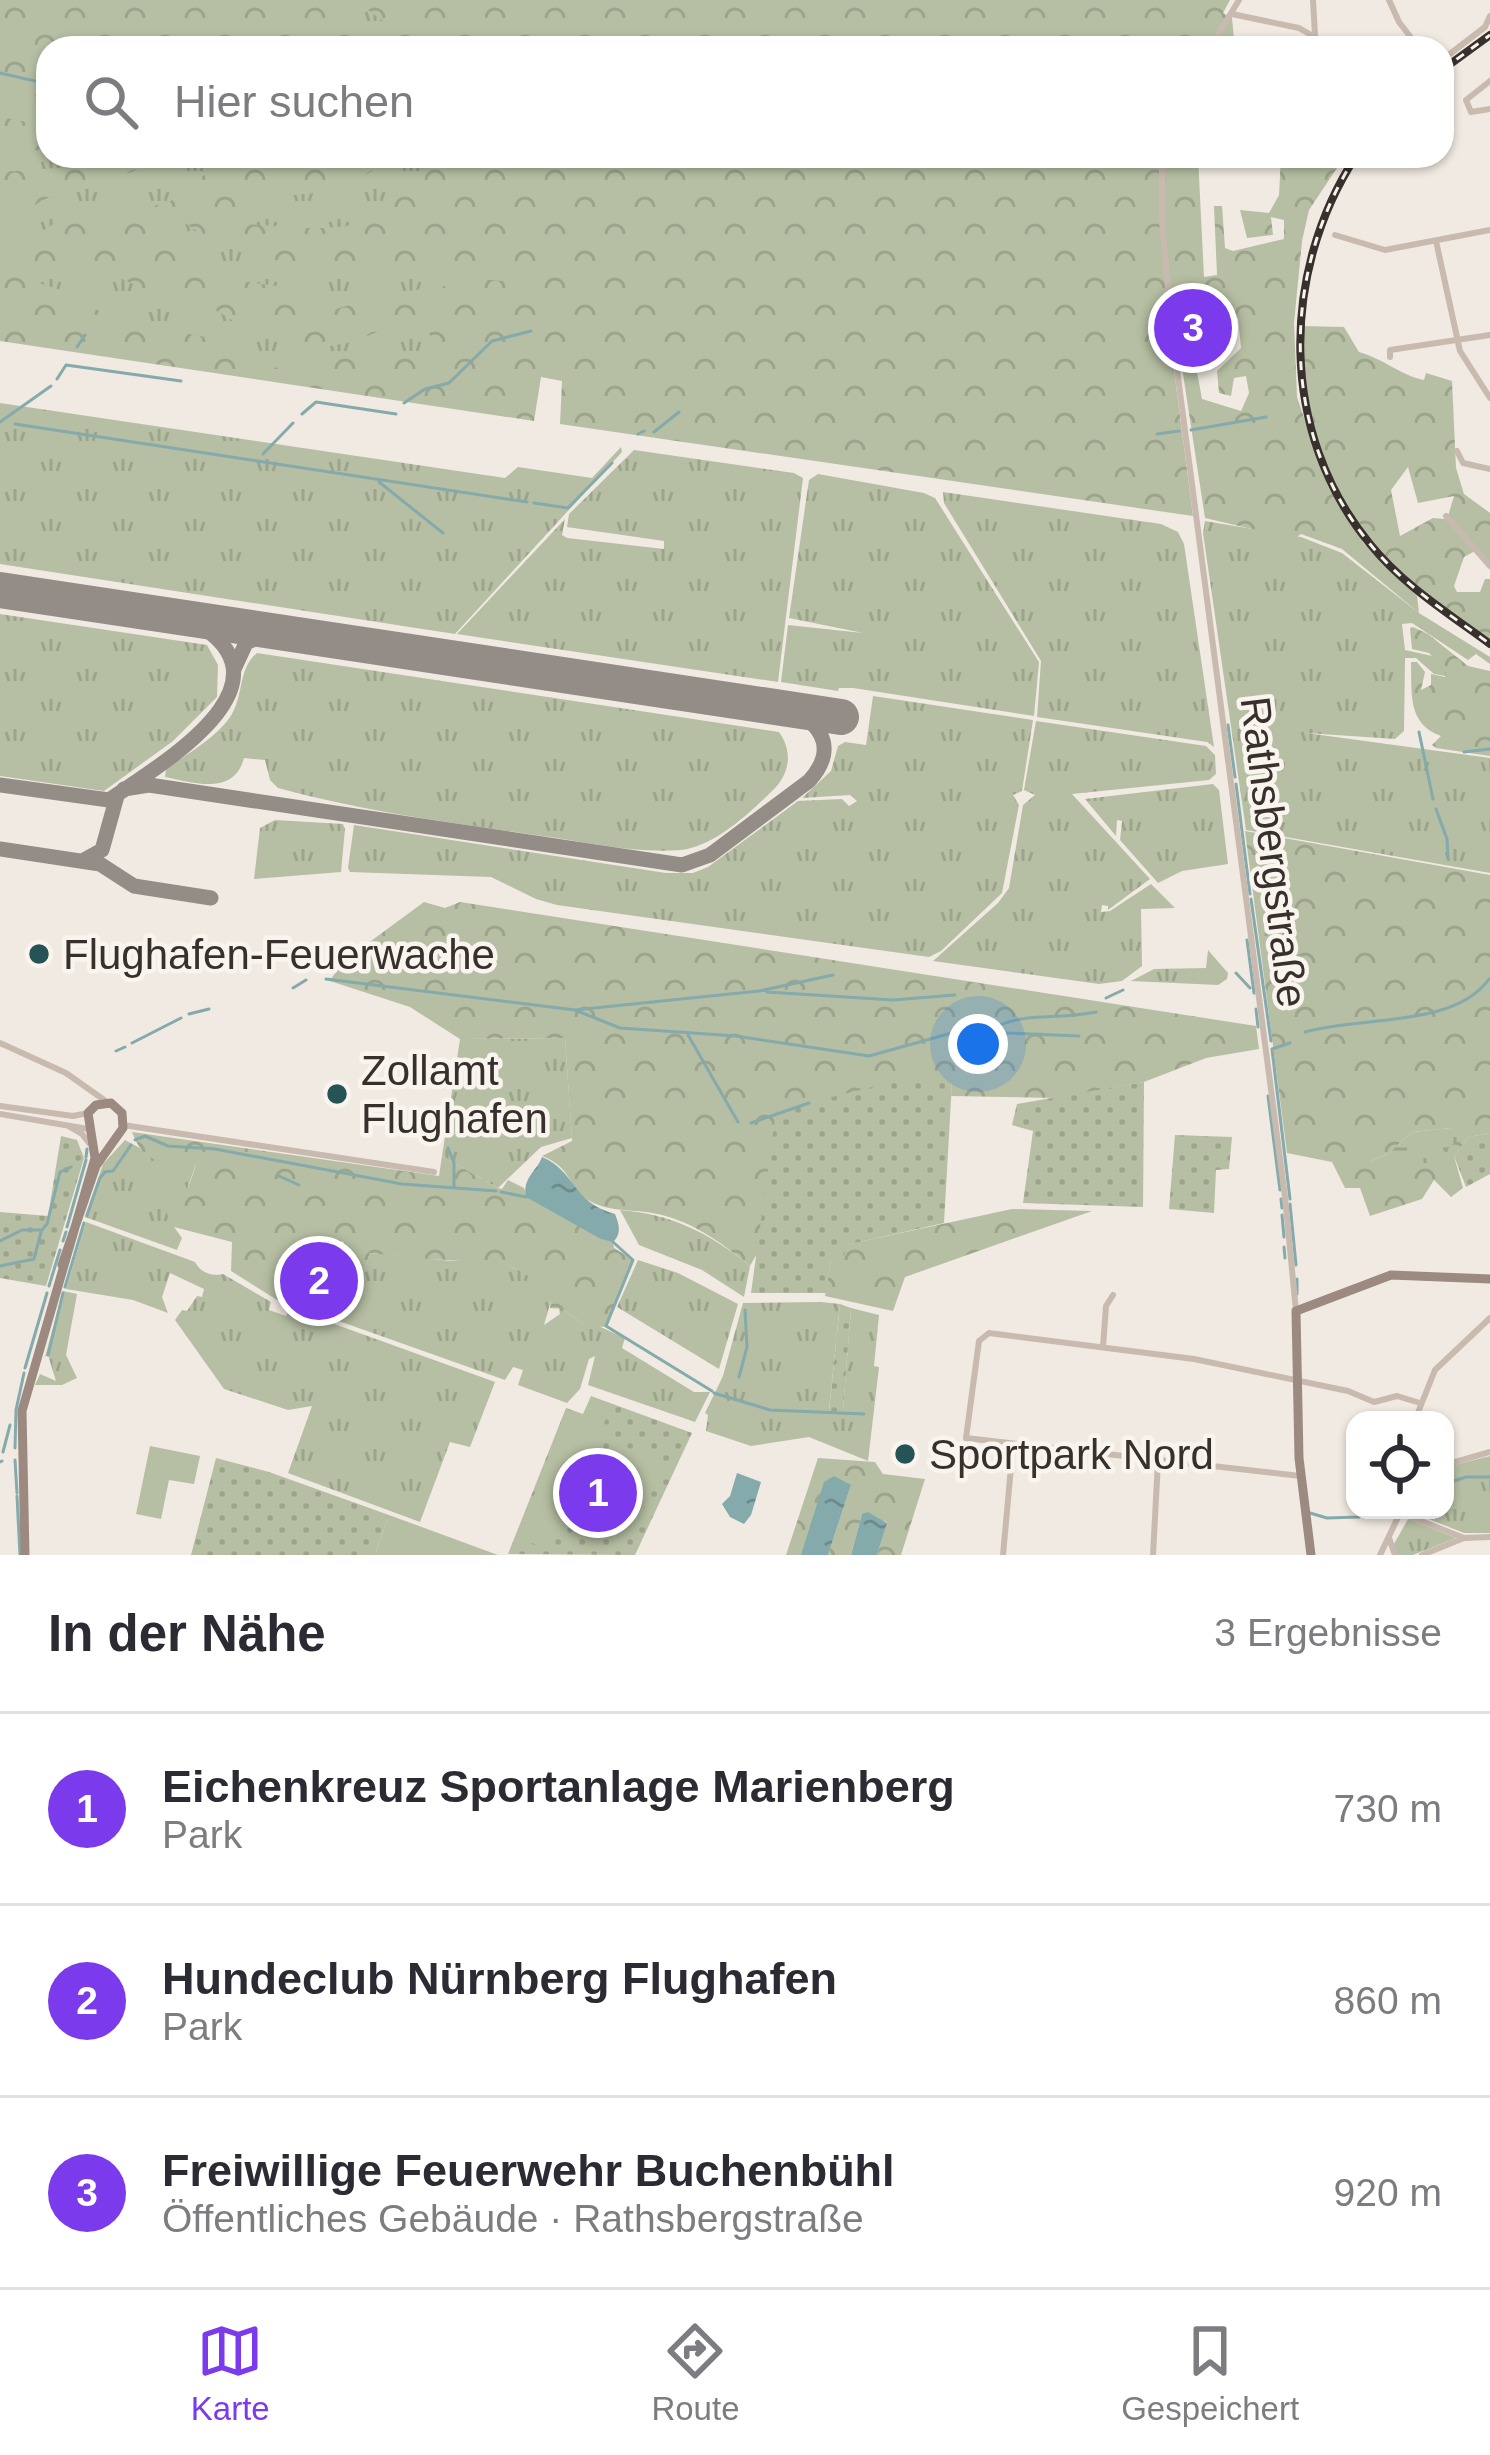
<!DOCTYPE html>
<html lang="de">
<head>
<meta charset="utf-8">
<style>
  :root { --surface:#fff; --page:#f7f7f7; --text:#2b2b33; --muted:#7c7c81; --line:#e1e1e2; --accent:#7c3aed }
  body { margin:0; font-family:Arial,sans-serif; background:var(--page); color:var(--text) }
  .controls { position:absolute; right:36px; bottom:36px; display:grid; overflow:hidden; border-radius:24px; box-shadow:0 3px 9px #0004 }
  .controls button { width:108px; height:108px; display:grid; place-items:center; padding:0; border:0; border-bottom:3px solid var(--line); background:var(--surface); color:var(--text); font:60px sans-serif }
  .you { position:absolute; left:978px; top:1044px; width:42px; height:42px; margin:-30px; border:9px solid #fff; border-radius:50%; background:#1a73e8; box-shadow:0 0 0 18px #1a73e833 }
  .badge { display:grid; place-items:center; width:78px; height:78px; border-radius:50%; background:var(--accent); color:#fff; font-size:39px; font-weight:700 }
  .pin { position:absolute; translate:-50% -50%; border:6px solid #fff; box-shadow:0 3px 12px #0006 }
  .list { margin:0; padding:0; list-style:none }
  h2 { display:flex; justify-content:space-between; align-items:center; height:156px; margin:0; padding:0 48px; font-size:51px }
  h2 small { font-size:39px; font-weight:400; color:var(--muted) }
  .list li { display:grid; grid-template-columns:78px 1fr auto; gap:36px; align-items:center; box-sizing:border-box; height:192px; padding:0 48px; border-top:3px solid var(--line) }
  .list b { display:block; font-size:45px; white-space:nowrap }
  .list p { margin:0; font-size:39px; white-space:nowrap; color:var(--muted) }
  .list em { font-size:39px; font-style:normal; color:var(--muted) }
  .icon { flex:none; width:66px; height:66px; fill:none; stroke:currentColor; stroke-width:2; stroke-linecap:round; stroke-linejoin:round }
  .map { position:relative; flex:none; width:1490px; height:1555px; overflow:hidden }
  .search { position:absolute; background:var(--surface); box-shadow:0 3px 9px #0004; left:36px; right:36px; top:36px; height:132px; display:flex; align-items:center; gap:30px; box-sizing:border-box; padding:0 42px; border-radius:36px; color:var(--muted); font-size:45px }
  .sheet { height:732px; background:var(--surface) }
  nav { display:flex; justify-content:space-around; align-items:center; box-sizing:border-box; height:168px; border-top:3px solid var(--line); background:var(--surface); font-size:33px; color:var(--muted) }
  nav a { display:grid; justify-items:center; gap:6px }
  nav .on { color:var(--accent) }
  .map>svg:first-child { display:block }
  .grass { fill:url(#grass-tufts) }
  .forest { fill:url(#forest-crowns); fill-rule:evenodd }
  .wetland { fill:url(#wetland-marsh) }
  .park { fill:url(#park-dots) }
  .pitch { fill:#b6bfa3 }
  .water { fill:url(#water-ripples) }
  .lines { fill:none; stroke-linecap:round; stroke-linejoin:round }
  .stream { stroke:#84aaab; stroke-width:3 }
  .taxiway { stroke:#948d87; stroke-width:15 }
  .runway { stroke:#948d87; stroke-width:36 }
  .street { stroke:#c8baaf; stroke-width:6 }
  .secondary { stroke:#9c8a81; stroke-width:9 }
  .rail-casing { stroke:#38302c; stroke-width:8 }
  .rail { stroke:#f9f4ee; stroke-width:3; stroke-dasharray:9; stroke-linecap:butt }
  .poi-dot { fill:#265355; stroke:#f9f4ee; stroke-width:4.5 }
  .labels { text-anchor:middle; dominant-baseline:central; stroke-width:9; stroke-linejoin:round; paint-order:stroke }
  .street-label { font-size:42px; fill:#38302c; stroke:#f9f4ee }
  .poi-label { font-size:42px; fill:#38302c; stroke:#f9f4ee; text-anchor:start }
</style>
</head>
<body>
<div class="map">
<svg width="1490" height="1555" viewBox="0 0 1490 1555">
  <defs>
    <pattern id="grass-tufts" width="24" height="20" patternUnits="userSpaceOnUse" patternTransform="scale(3)"><rect width="24" height="20" fill="#b6bfa3"/><path d="M3 7l-1-3M5 7V3M7 7l1-3M15 17l-1-3M17 17v-4M19 17l1-3" fill="none" stroke="#9da48c"/></pattern>
    <pattern id="forest-crowns" width="20" height="18" patternUnits="userSpaceOnUse" patternTransform="scale(3)"><rect width="20" height="18" fill="#b6bfa3"/><path d="M2 6a3 3 0 1 1 6 0M12 15a3 3 0 1 1 6 0" fill="none" stroke="#9da48c"/></pattern>
    <pattern id="wetland-marsh" width="20" height="14" patternUnits="userSpaceOnUse" patternTransform="scale(3)"><rect width="20" height="14" fill="#b6bfa3"/><path d="M1 5h8M5 5V1M11 12h8M15 12V8" fill="none" stroke="#9da48c"/></pattern>
    <pattern id="park-dots" width="8" height="8" patternUnits="userSpaceOnUse" patternTransform="scale(3)"><rect width="8" height="8" fill="#b6bfa3"/><path d="M2 2h.1M6 6h.1" fill="none" stroke="#9da48c" stroke-width="1.8" stroke-linecap="round"/></pattern>
    <pattern id="water-ripples" width="26" height="14" patternUnits="userSpaceOnUse" patternTransform="scale(3)"><rect width="26" height="14" fill="#84aaab"/><path d="M2 4q2-2 4 0t4 0M15 11q2-2 4 0t4 0" fill="none" stroke="#6d8b8b"/></pattern>
  </defs>
  <rect width="100%" height="100%" fill="#f1eae2"/>
  <path class="grass" d="M0,0H526L537,48H48V156H514L540,315L320,385L0,337Z
    M0,403L505,478L518,467L592,478L621,447L622,452L455,634L0,564Z
    M634,450L794,473L803,478L778,682L457,634L565,519L562,535L567,538L664,549V541L567,527L569,514Z
    M818,474L924,493L935,498L1039,662L1034,716L853,688H839L838,691L781,682L788,625L863,633L789,618L809,480Z
    M943,492L1161,524L1178,532L1184,544L1214,747L1207,742L1037,717L1041,661L944,503Z
    M1205,521L1301,537L1342,553L1419,613L1490,657V664L1476,654L1468,660L1412,623L1402,624L1405,650L1437,657L1449,668L1451,677L1434,674L1416,658H1405L1404,731L1395,739L1306,733L1490,758V873L1246,830L1203,533Z
    M0,614L207,645L218,665L217,697L173,741L104,791L0,776Z
    M257,653L779,732C793,751 790,774 773,790C751,812 714,847 681,850C636,854 587,842 542,836C453,823 365,812 278,788L270,780L265,760L244,758C234,796 194,783 165,777L166,769C188,753 218,737 232,714C244,693 238,669 257,653Z
    M873,696L1033,720L1022,791L1013,795L1019,805L1002,893L941,951L929,957L557,905L536,899L491,877L350,872L348,868L354,825L666,873H693L708,867L798,801L842,799L849,806L857,801L850,795L802,798L831,771L838,746L845,742L866,745Z
    M1036,721L1206,746L1215,755L1216,774L1209,780L1072,794L1150,879L1108,910V906L1102,905L1101,912L1110,911L1151,884L1175,908L1141,909L1142,966L1122,981L1099,984L933,961L998,903L1009,888L1023,805L1035,795L1024,790Z
    M1213,784L1219,790L1228,864L1182,871L1158,883L1120,840L1122,821L1117,820L1116,836L1085,799Z
    M275,820L343,824L345,829L341,872L254,879L260,828Z
    M1208,950L1228,973L1227,979L1218,985L1131,981L1154,969L1206,968Z
    M565,1038L572,1138L541,1147L498,1188L442,1156L460,1039Z
    M125,1140L166,1162L196,1164L174,1227L182,1238L177,1250L85,1217L103,1164Z
    M620,1210C671,1214 710,1233 750,1266L744,1297L702,1270L639,1245Z
    M86,1222L195,1262C200,1272 211,1277 223,1274L271,1302L269,1310L286,1316L290,1308L495,1382L470,1447L450,1442L420,1522L288,1473L312,1406L288,1410L224,1389L175,1320L182,1310L187,1311L197,1296L202,1297L204,1289L170,1273L162,1297L168,1313L133,1300L66,1289Z
    M370,1253L452,1261L490,1259L529,1274L553,1294L544,1325L560,1314L559,1308L563,1309L585,1326L594,1324L625,1338L622,1348L694,1392H710L695,1422L588,1385L595,1356L589,1359L580,1389L567,1403L518,1385L523,1370L513,1367L505,1380L336,1320L347,1273L362,1278Z
    M638,1260L678,1273L738,1304L719,1369L617,1307Z
    M63,1291L77,1294L66,1355L77,1378L62,1385H35L40,1374L56,1381L48,1355L45,1357Z
    M821,1302L840,1304L829,1410H843L851,1308L879,1315L874,1366L879,1367L868,1461L809,1437L751,1446L706,1431L708,1415L705,1413L723,1376L743,1303Z
    M1490,1456V1533H1464L1411,1512L1445,1510L1447,1467Z
    M1408,1519L1456,1538L1413,1555H1397L1394,1544Z"/>
  <path class="forest" d="M0,0H319L326,17L346,28L352,48H48V100L0,85Z
    M355,0H454L486,48H405L391,27Z
    M476,0H1230L1223,13L1232,18L1235,48H492L498,43Z
    M0,117L48,126V153L0,142Z
    M84,156H171L91,188L69,187L0,223V172L85,166Z
    M235,156H392L359,180L334,191L243,200L245,224C288,226 387,243 401,188L446,156H1198L1204,277L1217,275L1214,206H1222L1225,248L1233,251L1284,239V220L1271,217L1273,235L1247,238L1240,210L1269,213L1279,195L1281,156H1345L1309,210L1302,241L1294,323L1297,397L1327,484L1364,544L1417,596L1419,613L1342,549L1301,534L1294,539L1205,518L1181,361H1195L1202,399L1241,411L1249,393L1246,376L1234,378L1231,396L1219,393L1217,371L1241,348L1238,318L1168,324L1193,516L560,424L562,381L541,377L534,421L0,341V252C25,247 43,227 66,218C99,206 136,213 168,202C199,191 201,166 235,156ZM173,219C187,221 195,232 208,236L209,228L230,230L227,239L249,253L306,268L443,265L506,274L502,281L471,278L459,284L387,294L333,310L297,301L276,286L178,271L172,233L162,226ZM19,266L96,281L122,279L142,288L161,291L166,298L174,301L185,292L237,323L276,333L314,349L352,342L390,327L426,326L432,340L425,349L412,353L395,350L334,355L293,371L264,365L206,337L133,324L75,301L61,290L17,276Z
    M1302,326L1344,327L1359,352C1384,359 1400,375 1424,380L1426,373L1452,381L1456,468L1464,494L1490,513V563L1448,516L1454,496L1418,503L1408,467L1391,490L1400,536L1433,518L1445,519L1475,551L1464,557L1454,586L1457,592H1480L1485,579H1490V640C1447,609 1402,577 1367,538C1319,483 1300,397 1302,326Z
    M1413,627L1428,634L1468,666L1490,671V756L1436,748L1432,745L1441,736C1407,724 1412,693 1411,662H1417L1425,672L1421,690L1431,685V674L1445,677L1446,671L1429,653L1412,649L1410,628Z
    M1245,831L1490,875V1133L1469,1137L1454,1156L1463,1188L1451,1197L1434,1180L1422,1199L1370,1216L1360,1188H1345L1332,1162L1287,1153ZM1451,1128L1428,1163L1370,1161L1388,1154L1412,1132Z
    M424,902L445,908L460,902L1256,1026L1259,1049L1206,1058L1144,1082L1057,1098L951,1096L952,1083L755,1257L750,1266C721,1242 689,1219 652,1213C630,1209 607,1212 588,1200C567,1187 573,1168 542,1156L572,1141L565,1038L460,1039L410,1007L330,981L341,963Z
    M132,1132L439,1176L442,1156L498,1188L502,1189L508,1180L524,1188L527,1197L613,1242L614,1248L634,1260L606,1327L585,1326L563,1309L550,1308L552,1294C508,1257 500,1264 447,1260C421,1259 396,1256 370,1253L362,1279L347,1273L348,1254L343,1241L311,1256V1262L287,1289L302,1303L339,1309L336,1320L277,1300L231,1271L232,1242L174,1227L165,1210L172,1192L188,1188L196,1165C159,1162 144,1164 132,1132Z
    M1012,1209L1092,1211L905,1277L893,1311L825,1296L831,1260L845,1245Z
    M818,1458L875,1462L883,1474L925,1479L901,1555H877L887,1522L862,1514L851,1555H828L851,1485L801,1555H786Z"/>
  <path class="wetland" d="M1451,1128L1463,1136L1429,1163H1365L1388,1154L1412,1132Z"/>
  <path class="park" d="M896,1081L952,1082L944,1223L846,1245L843,1261L831,1260L826,1293H751L776,1111Z
    M1144,1082L1143,1207L1023,1203L1033,1131L1012,1125L1017,1104Z
    M1490,1133V1174L1466,1187L1454,1156L1469,1137Z
    M1175,1135L1232,1137L1229,1169L1216,1170L1214,1213L1169,1209Z
    M61,1136L77,1140L84,1158L46,1286L0,1278V1212L48,1216Z
    M334,1252L348,1254L339,1309L302,1303L286,1289L311,1262Z
    M840,1304L851,1308L843,1411H829Z
    M591,1396L692,1433L635,1555L508,1554L566,1408L583,1414Z
    M216,1458L269,1472L389,1515L375,1555H191Z"/>
  <path class="pitch" d="M592,1398L612,1406L604,1423L607,1425L551,1551L516,1536L536,1490L556,1497L536,1488L567,1409L604,1422L586,1414Z
    M612,1441L664,1463L631,1537L580,1514Z
    M150,1446L200,1456L194,1484L169,1480L161,1519L136,1514Z
    M389,1515L498,1555H375Z"/>
  <path class="water" d="M542,1157C576,1171 571,1202 615,1214C619,1224 622,1234 613,1242L601,1239L526,1197C522,1178 537,1171 542,1157Z
    M737,1473L761,1482L751,1515L744,1524L730,1517L722,1504L730,1496Z
    M834,1476L851,1485L828,1555H801L824,1482Z
    M868,1512L887,1523L877,1555H851L862,1514Z"/>
  <g class="lines">
    <path class="stream" d="M0,73L48,84
      M77,347L85,335
      M57,379L66,365L181,381
      M404,403L425,389L449,383L492,341L531,331
      M302,414L316,402L396,414
      M0,422L51,386
      M15,424L527,502
      M1191,430L1266,417
      M654,432L679,412
      M638,434L644,431
      M1157,434L1179,431
      M263,454L293,423
      M379,482L443,533
      M534,503L568,508L612,463
      M1228,725L1235,777
      M1419,732L1433,799
      M1464,752L1490,749
      M1236,784L1250,894
      M1436,809L1447,839L1448,859
      M1251,899L1271,1041
      M1247,940L1254,993
      M1236,973L1250,988
      M326,979L575,1010L759,991L833,975
      M293,988L306,980
      M767,992L893,1000L955,995
      M1106,998L1123,990
      M1256,1009L1258,1027
      M575,1010L620,1028L736,1036L869,1056L959,1031L1079,1036
      M189,1014L209,1009
      M988,1031C1023,1010 1055,1021 1096,1012
      M1305,1032C1360,1016 1454,1028 1489,979
      M688,1035L738,1122
      M132,1043L181,1018
      M1290,1043L1272,1049L1290,1199
      M116,1051L125,1047
      M1268,1096L1280,1190
      M751,1123L809,1103
      M135,1140L145,1136L168,1146L215,1149L402,1184L496,1191
      M448,1148L454,1163V1186
      M86,1157L87,1149
      M104,1172L113,1171L131,1145
      M279,1176L299,1185
      M501,1192L526,1197
      M1281,1199L1282,1208
      M1290,1204L1296,1265
      M87,1215L100,1178L105,1172
      M1282,1215L1284,1237
      M67,1227L86,1160
      M0,1241L22,1230H42L47,1224L60,1172L71,1167
      M63,1241L66,1232
      M613,1242L633,1260L606,1326L712,1391
      M1284,1247L1285,1258
      M0,1266L34,1259L41,1232
      M1297,1279V1294
      M49,1286L60,1250
      M65,1287L84,1223
      M48,1355L63,1293
      M25,1368L47,1293
      M739,1377L747,1347L745,1310
      M714,1393L770,1410L864,1414
      M15,1448L16,1410L24,1373
      M3,1452L10,1425
      M15,1460L17,1493
      M0,1462L2,1461
      M1445,1484L1466,1477H1490
      M17,1496L20,1555
      M1310,1513L1327,1518L1359,1517L1361,1510"/>
    <path class="taxiway" d="M234,669L246,643L266,633H282
      M0,785L109,800C166,761 306,679 187,618
      M124,789L149,785L682,865L710,855L809,781C841,746 818,717 779,708
      M0,849L100,864L134,886L211,898
      M84,860L102,850L117,796"/>
    <path class="runway" d="M0,590L841,717"/>
    <path class="street" d="M1313,0L1315,35
      M1389,0L1399,22L1419,48
      M1232,14L1299,28L1334,48
      M1210,48L1239,0
      M1442,60L1485,27L1490,16
      M1490,81L1466,100L1471,112L1490,109
      M1162,156V222L1172,331L1285,1197L1296,1311
      M1335,235L1385,250L1490,230
      M1436,241L1460,351L1490,398
      M1390,357V350L1490,335
      M1457,451L1463,463L1490,469
      M1446,516L1490,566
      M0,1043L66,1073L107,1102
      M0,1106L73,1116L88,1113
      M0,1114L88,1129
      M123,1125L434,1172
      M68,1126L82,1134L89,1143
      M1103,1347L1106,1306L1113,1295
      M1415,1420L1435,1370L1490,1318
      M1445,1465L1490,1452
      M1300,1476L966,1438L979,1341L989,1333L1194,1359L1348,1391L1374,1402L1397,1396L1420,1403
      M1401,1513L1464,1538
      M1389,1538L1395,1555
      M1003,1555L1013,1445
      M1153,1555L1158,1461
      M1380,1555L1400,1513
      M1422,1555L1464,1538L1490,1537"/>
    <path class="secondary" d="M25,1555L22,1411L95,1158L88,1113L96,1105L111,1103L122,1113L123,1128L96,1166L62,1265
      M1311,1555L1299,1458L1296,1311L1391,1275L1490,1279"/>
    <g class="rail-casing">
      <path id="rail" d="M1442,70L1490,35
        M1356,156C1280,273 1279,433 1370,544C1403,585 1448,613 1490,644"/>
    </g>
    <use href="#rail" class="rail"/>
  </g>
  <g class="poi-dot">
    <circle cx="39" cy="954" r="12"/>
    <circle cx="337" cy="1094" r="12"/>
    <circle cx="905" cy="1454" r="12"/>
  </g>
  <g class="labels">
    <g class="street-label">
      <text transform="translate(1274 852) rotate(83)">Rathsbergstraße</text>
    </g>
    <g class="poi-label">
      <text x="63" y="954">Flughafen-Feuerwache</text>
      <text x="361" y="1070">Zollamt<tspan x="361" dy="48">Flughafen</tspan></text>
      <text x="929" y="1454">Sportpark Nord</text>
    </g>
  </g>
</svg>
<div class="controls">
<button><svg class="icon" aria-label="locate" viewBox="0 0 24 24"><circle cx="12" cy="12" r="6"/><path d="M12 2v4M12 18v4M2 12h4M18 12h4"/></svg></button>
</div>
<div class="you"></div>
<div class="pin badge" style="left:598px;top:1493px">1</div>
<div class="pin badge" style="left:319px;top:1281px">2</div>
<div class="pin badge" style="left:1193px;top:328px">3</div>
<div class="search"><svg class="icon" aria-label="search" viewBox="0 0 24 24"><circle cx="10" cy="10" r="6"/><path d="M15 15l6 6"/></svg>Hier suchen</div>
</div>
<section class="sheet">
<h2>In der Nähe<small>3 Ergebnisse</small></h2>
<ul class="list">
<li><span class="badge">1</span><div><b>Eichenkreuz Sportanlage Marienberg</b><p>Park</p></div><em>730 m</em></li>
<li><span class="badge">2</span><div><b>Hundeclub Nürnberg Flughafen</b><p>Park</p></div><em>860 m</em></li>
<li><span class="badge">3</span><div><b>Freiwillige Feuerwehr Buchenbühl</b><p>Öffentliches Gebäude · Rathsbergstraße</p></div><em>920 m</em></li>
</ul>
</section>
<nav>
<a class="on"><svg class="icon" aria-label="map" viewBox="0 0 24 24"><path d="M3 6l6-2 6 2 6-2v14l-6 2-6-2-6 2zM9 4v14M15 6v14"/></svg>Karte</a>
<a><svg class="icon" aria-label="directions" viewBox="0 0 24 24"><path d="M12 3l9 9-9 9-9-9zM9 14v-3h6M13 9l2 2-2 2"/></svg>Route</a>
<a><svg class="icon" aria-label="saved" viewBox="0 0 24 24"><path d="M7 4h10v16l-5-4-5 4z"/></svg>Gespeichert</a>
</nav>
</body>
</html>
